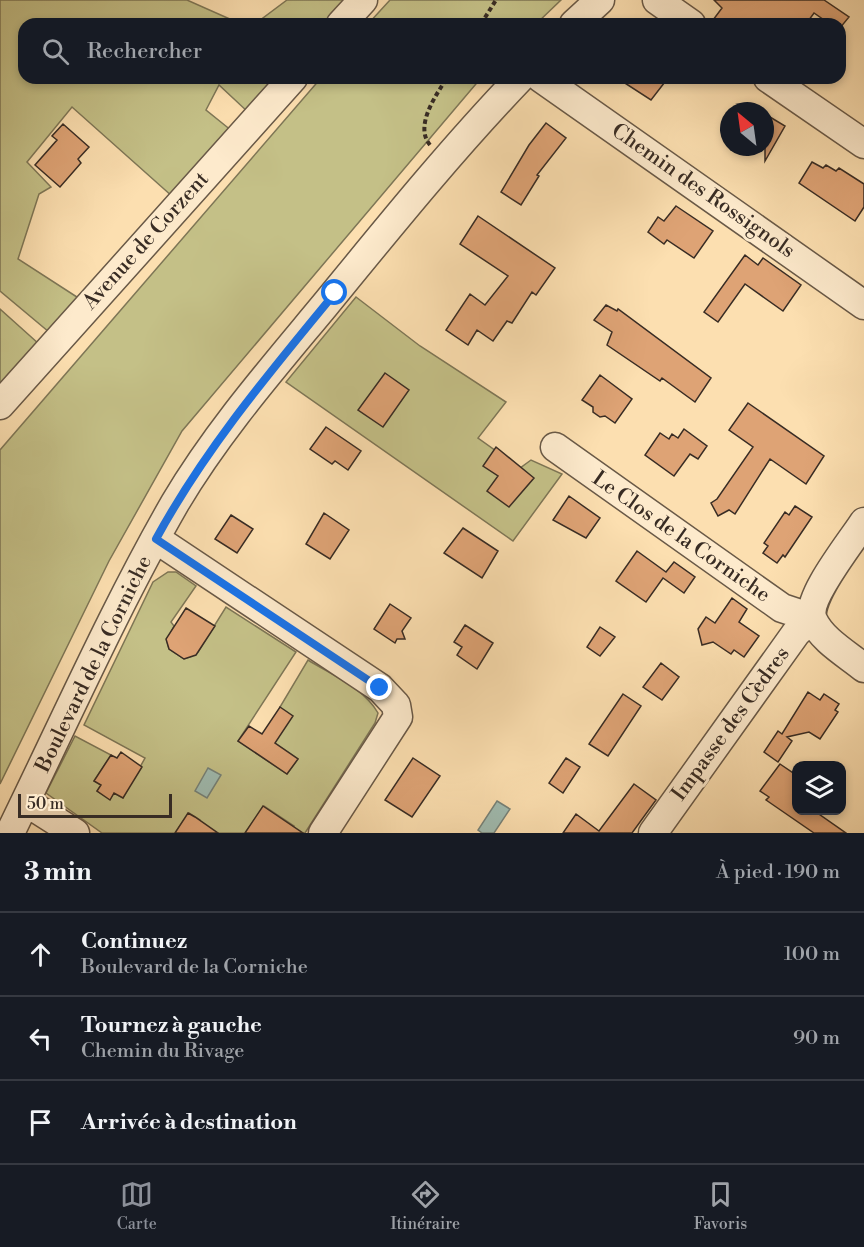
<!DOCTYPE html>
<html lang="fr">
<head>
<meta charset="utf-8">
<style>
  :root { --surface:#171b24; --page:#242831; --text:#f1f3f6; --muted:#9ea1a6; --line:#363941; --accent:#8c9099 }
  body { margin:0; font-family:"Libre Bodoni",serif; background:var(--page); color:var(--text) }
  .controls { position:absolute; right:18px; bottom:18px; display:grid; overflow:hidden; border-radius:12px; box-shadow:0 3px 9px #0003 }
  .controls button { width:54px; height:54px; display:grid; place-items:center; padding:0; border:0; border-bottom:2px solid var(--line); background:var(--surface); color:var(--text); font:30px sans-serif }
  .compass { position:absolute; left:720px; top:102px; width:54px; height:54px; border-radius:50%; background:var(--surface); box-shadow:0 3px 9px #0003; rotate:331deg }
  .scale { position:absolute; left:18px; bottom:15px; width:154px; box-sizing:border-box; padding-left:6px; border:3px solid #382c24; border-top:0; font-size:16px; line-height:21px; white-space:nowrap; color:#382c24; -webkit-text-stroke:4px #fdeacc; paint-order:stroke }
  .stop { position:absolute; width:18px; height:18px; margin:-14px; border:4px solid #1a73e8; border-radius:50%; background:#fff }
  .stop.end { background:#1a73e8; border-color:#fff; box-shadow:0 2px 6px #0008 }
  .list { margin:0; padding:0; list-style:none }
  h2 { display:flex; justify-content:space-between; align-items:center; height:78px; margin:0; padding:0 24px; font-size:26px }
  h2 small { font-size:20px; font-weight:400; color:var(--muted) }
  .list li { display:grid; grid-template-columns:39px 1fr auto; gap:18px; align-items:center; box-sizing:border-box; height:84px; padding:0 24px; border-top:2px solid var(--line) }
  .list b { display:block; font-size:22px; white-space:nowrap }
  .list p { margin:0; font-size:20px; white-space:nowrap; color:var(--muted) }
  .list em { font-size:20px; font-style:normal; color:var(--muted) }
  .icon { flex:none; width:33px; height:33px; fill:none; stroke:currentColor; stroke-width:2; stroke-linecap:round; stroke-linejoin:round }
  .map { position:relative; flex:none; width:864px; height:833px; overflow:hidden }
  .search { position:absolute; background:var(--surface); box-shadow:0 3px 9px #0003; left:18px; right:18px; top:18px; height:66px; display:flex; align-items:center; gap:15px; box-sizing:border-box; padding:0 21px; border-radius:18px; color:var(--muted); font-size:22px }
  .sheet { height:330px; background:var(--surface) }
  nav { display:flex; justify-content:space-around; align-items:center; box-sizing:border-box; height:84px; border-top:2px solid var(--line); background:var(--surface); font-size:16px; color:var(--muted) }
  nav a { display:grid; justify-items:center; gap:3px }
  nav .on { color:var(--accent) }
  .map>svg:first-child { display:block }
  .green { fill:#c4c087; stroke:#7e7656; stroke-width:1.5 }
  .water { fill:#a0bcb1; stroke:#768279; stroke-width:1.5 }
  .building { fill:#dea375; stroke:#382c24; stroke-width:1.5 }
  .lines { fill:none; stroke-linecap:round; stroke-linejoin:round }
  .minor-casing { stroke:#695947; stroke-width:31 }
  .path { stroke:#382c24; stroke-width:4; stroke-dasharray:4.5 3; stroke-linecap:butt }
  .minor { stroke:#fdeacc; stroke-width:28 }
  .route { stroke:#1a73e8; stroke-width:8 }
  .labels { text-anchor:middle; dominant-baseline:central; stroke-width:6; stroke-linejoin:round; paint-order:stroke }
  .street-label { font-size:21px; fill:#382c24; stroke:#fdeacc }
</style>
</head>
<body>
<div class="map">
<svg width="864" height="833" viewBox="0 0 864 833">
  <rect width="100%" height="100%" fill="#fcdfb0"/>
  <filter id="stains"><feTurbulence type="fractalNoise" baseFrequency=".00333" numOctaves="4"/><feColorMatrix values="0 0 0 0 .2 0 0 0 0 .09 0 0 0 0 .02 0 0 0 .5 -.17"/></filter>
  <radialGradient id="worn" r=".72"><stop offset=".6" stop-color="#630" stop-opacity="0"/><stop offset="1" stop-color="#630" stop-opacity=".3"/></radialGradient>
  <path class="green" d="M0,0H187L241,24H24V78H280L249,113L219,85L206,110L232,131L173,197L72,107L27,162L51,187L39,194L18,259L80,299L49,332L0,291Z
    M287,0H351L329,24H255Z
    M390,0H561L536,24H368Z
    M321,78H481L182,431L109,561L0,784V450Z
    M356,297L420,346L506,402L478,438L520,468L531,460L562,474L513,541L286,382Z
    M0,309L39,344L0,388Z
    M168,572H176L196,586L171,622L174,626L167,641L169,649L184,659L192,656L196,651L198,652L226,607L296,652L238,741L287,774L298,759L275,743L280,707L308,660C332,675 364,688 378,713L375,723L305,833H290L294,826L264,806L245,833H203L200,820L189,813L175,833H102L46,793L75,736L111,755L94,781L101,785L97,791L110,799L114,793L123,798L145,758L84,725L153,582Z"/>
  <path class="water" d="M208,768L221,775L207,798L195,791Z
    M497,801L510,809L494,833H482L478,830Z"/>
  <path class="building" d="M714,0H824L849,17L840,28V24H830L814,13L806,24H710L722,8Z
    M617,78H668L651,100Z
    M765,114L785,126L765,161Z
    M546,123L566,138L537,175L539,176L521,205L501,192L529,145Z
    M63,124L89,147L78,159L81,163L60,187L35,165L57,140L52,136Z
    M812,162L823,168L826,165L836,171L839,168L864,184V207L855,221L799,183Z
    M676,206L713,231L694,258L667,240L664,244L648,232L658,217L664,221Z
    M478,216L555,268L536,295L532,292L512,323L507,321L493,341L477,330L468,345L446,330L470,294L485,305L508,276L460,244Z
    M745,255L758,265L763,258L801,285L783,311L745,284L718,322L704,312Z
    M606,305L617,311L618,309L711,378L695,402L662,378L660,381L607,345L612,332L594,320Z
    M385,373L409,390L383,427L358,410Z
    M600,375L632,399L615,423L605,416L600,417L593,412V407L582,400Z
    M748,403L824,456L806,484L770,459L735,514L729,510L718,516L711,503L717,499L753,447L729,430Z
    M326,427L361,451L348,470L335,461L332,464L310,449Z
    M684,429L707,446L698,459L690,454L674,476L645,455L660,433L669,439L672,434L678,438Z
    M496,447L534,478L509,507L487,491L498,476L483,466Z
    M569,496L600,518L586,538L553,520Z
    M795,506L812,517L785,557L783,555L777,563L763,553L768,546L764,543L785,512L789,515Z
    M324,513L349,530L330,559L306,544Z
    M231,515L253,529L237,553L215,539Z
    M463,528L498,551L482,578L444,553Z
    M637,551L666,572L674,562L695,577L684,593L663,578L646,602L616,581Z
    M732,598L747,609L739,622L759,636L744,657L734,650L731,654L713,642L702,645L698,629L706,617L715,623Z
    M390,604L411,618L402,631L405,639H397L395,643L374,629Z
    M186,608L215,626L196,655L184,659L169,649L166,639Z
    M465,625L493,643L477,669L457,655L462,647L454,642Z
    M600,627L615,637L600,656L587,647Z
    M661,663L679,677L662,700L643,687Z
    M808,692L820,700L824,694L839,704L835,710L838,712L820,739L809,732L787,737L792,741L778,762L764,752L778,731L782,734Z
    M623,694L641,706L608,756L589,744Z
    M280,707L293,716L275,743L298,759L287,774L238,741L249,726L262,734Z
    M121,752L142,767L123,798L114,793L110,800L97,791L101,785L94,781L111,755L117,758Z
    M413,758L440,776L412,817L385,800Z
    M566,758L580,767L563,793L549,783Z
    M780,764L796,775V810H813L846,833H814L766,800L769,797L760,791Z
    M634,784L656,800L632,833H563L576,814L599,831Z
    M263,806L303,833H245Z
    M188,813L195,817L218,833H175Z"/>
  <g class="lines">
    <g class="minor-casing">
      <path id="minor" d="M657,0L691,24
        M341,24L363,0
        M574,24L600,0
        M541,78L864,305
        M768,78L864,144
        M0,405L293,78
        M555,447L782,608L812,618L796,633L653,833
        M864,522C852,541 804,600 813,620C822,640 847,654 864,668
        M156,539L380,688L396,705L398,717L323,833
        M26,802L75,833
        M10,833C64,723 114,609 175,503C217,432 272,369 325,305C388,228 451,150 520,78"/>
    </g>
    <path class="path" d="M481,24L496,0
      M430,145C414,126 436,95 447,78"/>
    <use href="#minor" class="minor"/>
  </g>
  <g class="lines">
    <path class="route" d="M335,293C270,372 205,449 156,539L380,688"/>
  </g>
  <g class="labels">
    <g class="street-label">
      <text transform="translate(703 191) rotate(35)">Chemin des Rossignols</text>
      <text transform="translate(146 241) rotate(-48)">Avenue de Corzent</text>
      <text transform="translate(681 537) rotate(35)">Le Clos de la Corniche</text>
      <text transform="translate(94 664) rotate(-64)">Boulevard de la Corniche</text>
      <text transform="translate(731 724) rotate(-54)">Impasse des Cèdres</text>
    </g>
  </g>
  <rect width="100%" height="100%" filter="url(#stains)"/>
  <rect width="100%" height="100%" fill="url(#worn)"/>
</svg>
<div class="controls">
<button><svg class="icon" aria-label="layers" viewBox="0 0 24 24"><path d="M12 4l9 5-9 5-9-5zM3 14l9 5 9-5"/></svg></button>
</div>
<svg class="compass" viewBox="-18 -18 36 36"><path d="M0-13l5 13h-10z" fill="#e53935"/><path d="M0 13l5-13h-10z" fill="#9ea1a6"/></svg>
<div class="scale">50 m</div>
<div class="stop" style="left:335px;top:293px"></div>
<div class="stop end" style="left:380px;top:688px"></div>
<div class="search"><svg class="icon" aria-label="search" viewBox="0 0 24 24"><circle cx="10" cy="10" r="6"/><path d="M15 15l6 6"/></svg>Rechercher</div>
</div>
<section class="sheet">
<h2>3 min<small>À pied · 190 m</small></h2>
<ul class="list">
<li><svg class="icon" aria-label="ahead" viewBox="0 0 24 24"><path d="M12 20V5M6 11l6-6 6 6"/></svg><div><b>Continuez</b><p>Boulevard de la Corniche</p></div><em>100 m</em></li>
<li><svg class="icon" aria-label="left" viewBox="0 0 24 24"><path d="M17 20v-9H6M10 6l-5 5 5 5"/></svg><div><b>Tournez à gauche</b><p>Chemin du Rivage</p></div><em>90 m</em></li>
<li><svg class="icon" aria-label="arrive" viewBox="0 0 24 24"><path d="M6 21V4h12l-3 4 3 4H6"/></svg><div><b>Arrivée à destination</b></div></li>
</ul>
</section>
<nav>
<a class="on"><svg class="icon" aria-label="map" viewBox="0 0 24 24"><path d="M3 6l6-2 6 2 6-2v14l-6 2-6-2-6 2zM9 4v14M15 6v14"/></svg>Carte</a>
<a><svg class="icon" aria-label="directions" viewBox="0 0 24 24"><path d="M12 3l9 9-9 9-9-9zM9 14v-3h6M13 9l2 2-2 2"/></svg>Itinéraire</a>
<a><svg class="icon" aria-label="saved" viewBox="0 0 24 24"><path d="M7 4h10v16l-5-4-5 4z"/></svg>Favoris</a>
</nav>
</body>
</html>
